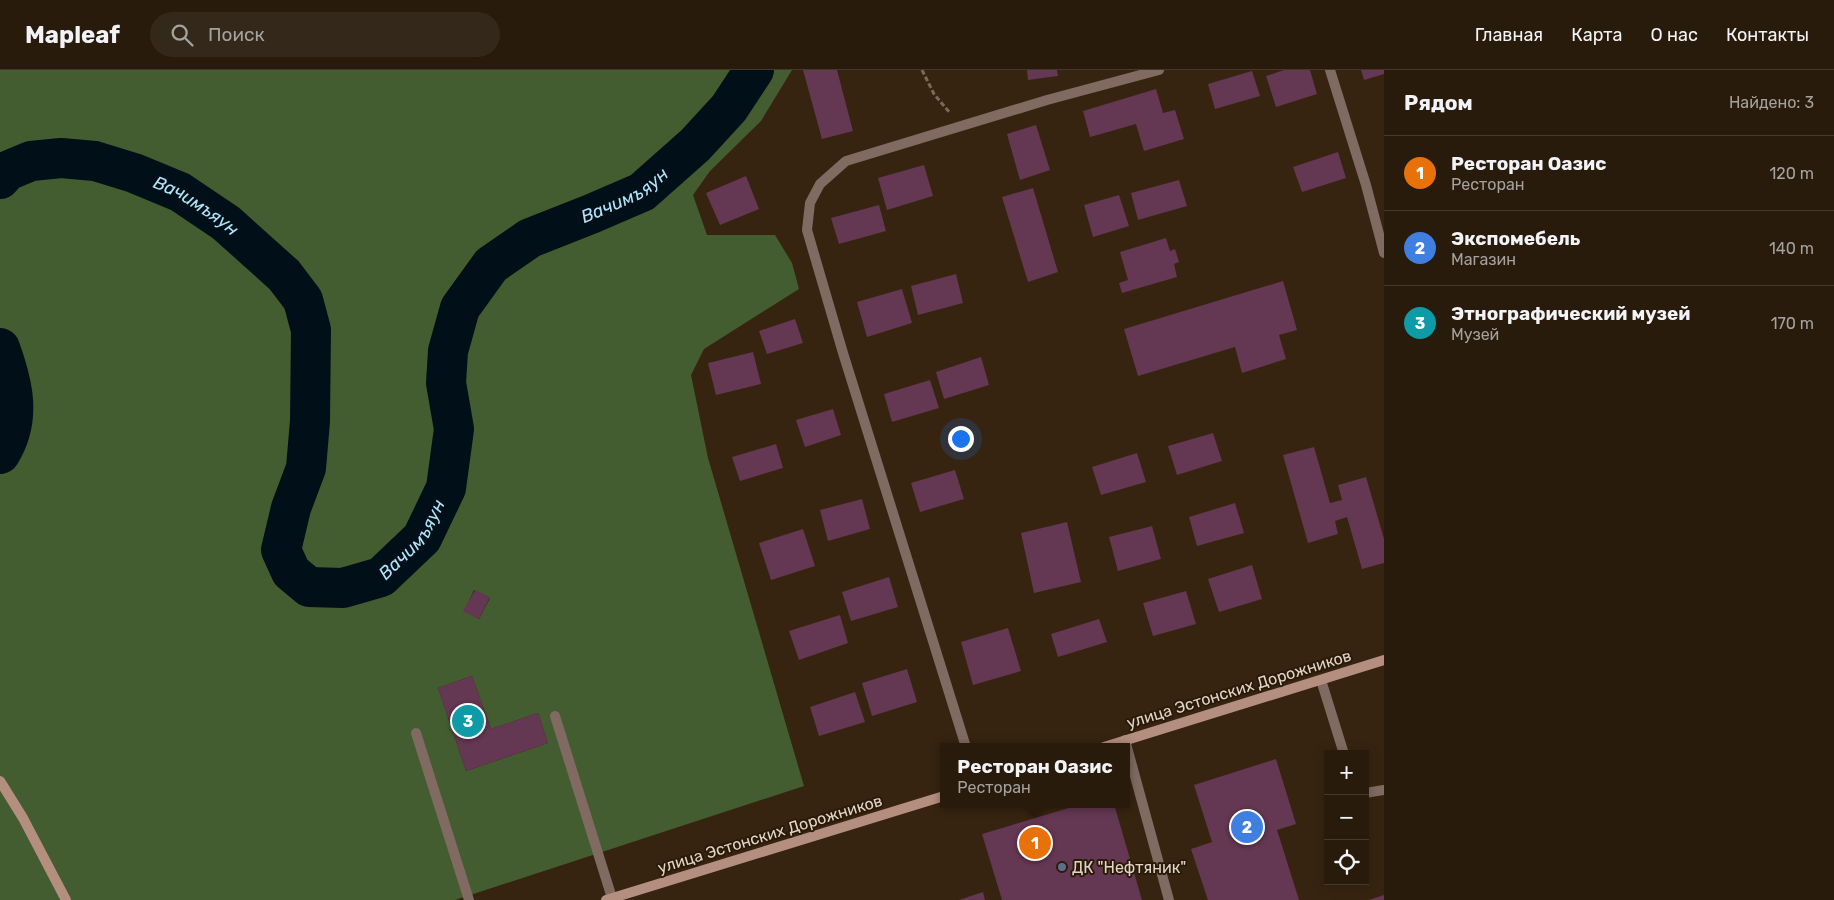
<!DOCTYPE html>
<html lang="ru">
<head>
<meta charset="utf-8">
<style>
  :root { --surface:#281b0c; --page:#34281a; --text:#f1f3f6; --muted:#a5a19d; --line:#44392d; --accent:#f39aa7 }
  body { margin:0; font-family:Rubik,sans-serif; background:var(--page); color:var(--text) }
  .controls { position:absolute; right:15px; bottom:15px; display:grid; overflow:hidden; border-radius:0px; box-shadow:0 2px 12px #0003 }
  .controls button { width:45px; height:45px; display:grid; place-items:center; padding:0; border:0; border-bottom:1px solid var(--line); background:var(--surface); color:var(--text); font:25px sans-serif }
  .you { position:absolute; left:960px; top:368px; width:18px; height:18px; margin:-12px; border:4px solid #fff; border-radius:50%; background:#1a73e8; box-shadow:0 0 0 8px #1a73e833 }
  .badge { display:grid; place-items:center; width:32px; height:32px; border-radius:50%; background:var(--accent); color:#fff; font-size:16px; font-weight:700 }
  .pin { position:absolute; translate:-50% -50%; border:2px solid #fff; box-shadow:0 1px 5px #0006 }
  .popup { position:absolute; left:940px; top:673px; width:190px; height:65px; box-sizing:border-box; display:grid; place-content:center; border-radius:0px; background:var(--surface); filter:drop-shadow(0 1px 4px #0005); font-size:16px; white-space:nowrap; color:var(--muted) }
  .popup b { font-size:19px; color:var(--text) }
  .popup::after { content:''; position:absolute; left:50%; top:100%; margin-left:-10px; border:10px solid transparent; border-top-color:var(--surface) }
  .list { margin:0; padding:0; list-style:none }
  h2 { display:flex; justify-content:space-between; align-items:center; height:65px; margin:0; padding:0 20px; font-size:21px }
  h2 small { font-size:16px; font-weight:400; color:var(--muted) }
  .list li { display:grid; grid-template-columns:32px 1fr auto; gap:15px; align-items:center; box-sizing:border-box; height:75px; padding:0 20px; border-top:1px solid var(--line) }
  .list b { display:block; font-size:19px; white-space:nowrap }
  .list p { margin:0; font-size:16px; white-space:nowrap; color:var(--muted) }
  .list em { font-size:16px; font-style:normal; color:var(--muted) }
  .icon { flex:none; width:28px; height:28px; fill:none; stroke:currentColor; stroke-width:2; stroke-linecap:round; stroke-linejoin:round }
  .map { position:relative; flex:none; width:1384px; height:830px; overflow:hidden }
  header { display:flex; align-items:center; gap:30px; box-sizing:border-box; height:70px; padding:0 25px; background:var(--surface); border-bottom:1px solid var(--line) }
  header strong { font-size:24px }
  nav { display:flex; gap:28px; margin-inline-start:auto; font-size:18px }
  .search { width:350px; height:45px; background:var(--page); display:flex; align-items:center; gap:12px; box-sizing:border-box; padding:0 18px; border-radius:28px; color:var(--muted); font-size:19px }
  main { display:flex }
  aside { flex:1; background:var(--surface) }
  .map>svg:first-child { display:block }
  .forest { fill:#445d30; fill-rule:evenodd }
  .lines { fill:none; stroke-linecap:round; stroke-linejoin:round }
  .river { stroke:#011018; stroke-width:40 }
  .building { fill:#643752 }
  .path { stroke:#796a59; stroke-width:3; stroke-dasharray:5 2.5; stroke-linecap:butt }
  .service { stroke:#816a61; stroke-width:10 }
  .minor { stroke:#816a61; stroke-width:10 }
  .secondary { stroke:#b48f80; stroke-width:10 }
  .service-dot { fill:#5c6f8a; stroke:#2b1a07; stroke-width:2 }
  .labels { text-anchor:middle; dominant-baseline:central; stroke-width:4; stroke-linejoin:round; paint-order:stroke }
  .street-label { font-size:16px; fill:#e0d5c9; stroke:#2b1a07 }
  .poi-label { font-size:16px; fill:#e0d5c9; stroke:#2b1a07; text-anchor:start }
  .water-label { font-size:18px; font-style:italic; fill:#b0e4fb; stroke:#2b1a07 }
</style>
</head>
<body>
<header>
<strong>Mapleaf</strong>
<div class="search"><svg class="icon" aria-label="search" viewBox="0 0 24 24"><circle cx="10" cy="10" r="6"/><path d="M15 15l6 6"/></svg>Поиск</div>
<nav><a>Главная</a><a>Карта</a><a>О нас</a><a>Контакты</a></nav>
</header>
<main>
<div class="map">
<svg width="1384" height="830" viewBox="0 0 1384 830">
  <rect width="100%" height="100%" fill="#362410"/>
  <path class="forest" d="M0,0H792L761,51L710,101L693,125L707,165H775L792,193L799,219L704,279L691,305L708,388L804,716L455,830H0ZM474,520L490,528L479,549L464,541ZM472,606L491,659L538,643L548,673L466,701L438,618Z"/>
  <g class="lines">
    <g class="river">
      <path id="s1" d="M0,109L7,101L31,91L61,88L95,91L134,103L180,122L226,153L284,205L303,230L311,260L310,351L306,398L291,438L281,480L291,502L309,517L343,518L381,507L422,468L446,418L454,359L446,313L448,281L460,238L491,195L530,168L591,144L642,122L695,75L729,38L754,0"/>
      <path d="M0,278C13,314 22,349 0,384"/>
    </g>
  </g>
  <path class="building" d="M803,0H837L853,61L822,69Z
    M1027,0H1057L1058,6L1028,10Z
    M1284,0H1310L1317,24L1276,37L1266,6Z
    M1361,0H1384V4L1364,10Z
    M1252,1L1260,26L1215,39L1208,14Z
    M1156,19L1163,43L1175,40L1184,69L1144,81L1136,54L1090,67L1083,41Z
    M1036,55L1050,100L1020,110L1007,64Z
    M1338,82L1346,108L1302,122L1293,97Z
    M924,95L933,126L887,140L878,108Z
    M746,106L759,139L720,155L706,123Z
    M1179,110L1187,136L1138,150L1131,123Z
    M1033,118L1058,202L1028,212L1002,127Z
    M1119,125L1129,156L1093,167L1084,135Z
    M879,135L886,161L839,174L831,148Z
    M1166,168L1170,181L1175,179L1179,192L1174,194L1177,207L1122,223L1119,213L1128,210L1120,182Z
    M956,204L963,233L918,245L911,216Z
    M1283,211L1297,260L1279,265L1286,289L1242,303L1235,277L1138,306L1124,259Z
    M902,219L912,253L867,267L857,232Z
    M795,249L803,273L767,284L759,261Z
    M753,282L761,314L716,325L708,293Z
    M981,287L989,315L944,329L936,302Z
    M930,310L939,338L892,352L884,324Z
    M833,339L841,365L805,377L796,350Z
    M1213,363L1222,391L1177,405L1168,376Z
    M776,374L783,398L740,411L732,387Z
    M1314,377L1330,433L1342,430L1338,415L1366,407L1384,469V493L1362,499L1347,447L1335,451L1338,464L1308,473L1283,385Z
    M1137,383L1146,412L1101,425L1092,397Z
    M955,400L964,429L920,442L911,413Z
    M862,429L870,459L828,471L820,440Z
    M1235,433L1244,463L1197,476L1189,447Z
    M1067,452L1081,512L1034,523L1021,463Z
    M1152,456L1161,489L1118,501L1109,467Z
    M803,459L815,496L771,510L759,473Z
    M1252,495L1262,529L1219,542L1208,509Z
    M889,507L898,537L851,551L842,522Z
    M475,520L490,527L479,549L463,541Z
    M1186,521L1196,554L1153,566L1143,533Z
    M840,545L848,573L799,590L789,561Z
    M1099,549L1107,572L1058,587L1051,564Z
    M1008,558L1021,601L973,615L961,572Z
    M907,599L917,632L872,646L862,613Z
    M472,606L491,659L538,643L548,673L466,701L438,618Z
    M855,622L865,652L819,666L810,637Z
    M1276,689L1296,754L1277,760L1299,830H1208L1191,779L1212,772L1194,715Z
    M1082,734H1114L1142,830H1002L982,764Z
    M983,822L985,830H959Z
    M1384,825V830H1369Z"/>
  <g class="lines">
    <path class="path" d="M922,0L934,24L950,43"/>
    <path class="service" d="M1321,610L1344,684
      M555,646L612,828
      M416,663L469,830
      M1125,670L1169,830
      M1365,723L1384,720"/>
    <path class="minor" d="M1330,0L1366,115L1384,183
      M966,677L843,283L807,160L810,133L820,114L846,91L1047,30L1159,0"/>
    <path class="secondary" d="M1104,677L1384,590
      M0,711L23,748L66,830
      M606,830L944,726"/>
  </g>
  <circle class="service-dot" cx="1062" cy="797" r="5"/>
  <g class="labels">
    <g class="street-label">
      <text transform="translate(1239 619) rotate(-17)">улица Эстонских Дорожников</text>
      <text transform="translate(770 764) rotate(-17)">улица Эстонских Дорожников</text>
    </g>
    <g class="poi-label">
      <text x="1072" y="797">ДК "Нефтяник"</text>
    </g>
    <g class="water-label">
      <text stroke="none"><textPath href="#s1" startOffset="1232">Вачимъяун</textPath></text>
      <text stroke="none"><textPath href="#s1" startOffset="212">Вачимъяун</textPath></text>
      <text stroke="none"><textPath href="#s1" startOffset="782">Вачимъяун</textPath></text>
    </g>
  </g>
</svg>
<div class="controls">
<button>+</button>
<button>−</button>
<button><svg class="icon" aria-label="locate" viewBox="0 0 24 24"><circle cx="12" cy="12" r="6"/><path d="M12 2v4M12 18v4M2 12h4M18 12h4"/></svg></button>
</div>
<div class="you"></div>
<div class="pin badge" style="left:1035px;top:773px;background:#e8710a">1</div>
<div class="popup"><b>Ресторан Оазис</b>Ресторан</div>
<div class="pin badge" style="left:1247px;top:757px;background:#3f7fe0">2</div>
<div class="pin badge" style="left:468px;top:651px;background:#0f9aa8">3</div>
</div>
<aside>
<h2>Рядом<small>Найдено: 3</small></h2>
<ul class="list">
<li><span class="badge" style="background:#e8710a">1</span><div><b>Ресторан Оазис</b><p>Ресторан</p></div><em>120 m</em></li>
<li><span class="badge" style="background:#3f7fe0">2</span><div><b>Экспомебель</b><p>Магазин</p></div><em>140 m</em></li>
<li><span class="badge" style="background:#0f9aa8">3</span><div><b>Этнографический музей</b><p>Музей</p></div><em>170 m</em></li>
</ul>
</aside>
</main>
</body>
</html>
